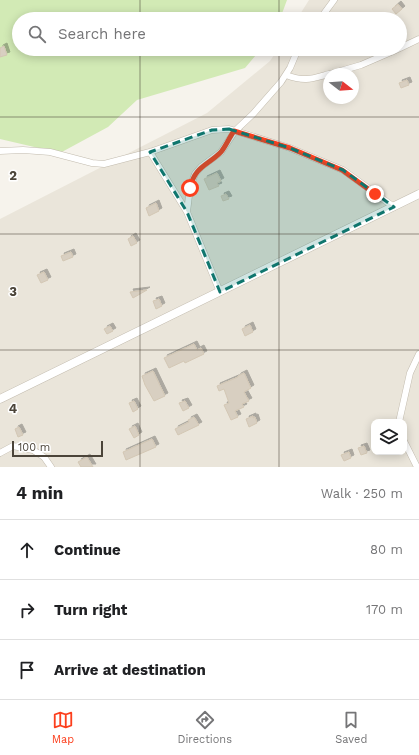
<!DOCTYPE html>
<html lang="en">
<head>
<meta charset="utf-8">
<style>
  :root { --surface:#fff; --page:#f2f2f2; --text:#202124; --muted:#757577; --line:#e0e0e0; --accent:#fc3f1d }
  body { margin:0; font-family:"Work Sans",sans-serif; background:var(--page); color:var(--text) }
  .controls { position:absolute; right:12px; bottom:12px; display:grid; overflow:hidden; border-radius:8px; box-shadow:0 2px 10px #0003 }
  .controls button { width:36px; height:36px; display:grid; place-items:center; padding:0; border:0; border-bottom:1px solid var(--line); background:var(--surface); color:var(--text); font:20px sans-serif }
  .compass { position:absolute; left:323px; top:68px; width:36px; height:36px; border-radius:50%; background:var(--surface); box-shadow:0 2px 10px #0003; rotate:107deg }
  .scale { position:absolute; left:12px; bottom:10px; width:91px; box-sizing:border-box; padding-left:4px; border:2px solid #4b4439; border-top:0; font-size:11px; line-height:14px; white-space:nowrap; color:#4b4439; -webkit-text-stroke:3px #fff; paint-order:stroke }
  .stop { position:absolute; width:12px; height:12px; margin:-9px; border:3px solid #fc3f1d; border-radius:50%; background:#fff }
  .stop.end { background:#fc3f1d; border-color:#fff; box-shadow:0 1px 4px #0008 }
  .list { margin:0; padding:0; list-style:none }
  h2 { display:flex; justify-content:space-between; align-items:center; height:52px; margin:0; padding:0 16px; font-size:17px }
  h2 small { font-size:13px; font-weight:400; color:var(--muted) }
  .list li { display:grid; grid-template-columns:26px 1fr auto; gap:12px; align-items:center; box-sizing:border-box; height:60px; padding:0 16px; border-top:1px solid var(--line) }
  .list b { display:block; font-size:15px; white-space:nowrap }
  .list em { font-size:13px; font-style:normal; color:var(--muted) }
  .icon { flex:none; width:22px; height:22px; fill:none; stroke:currentColor; stroke-width:2; stroke-linecap:round; stroke-linejoin:round }
  .map { position:relative; flex:none; width:419px; height:467px; overflow:hidden }
  .search { position:absolute; background:var(--surface); box-shadow:0 2px 10px #0003; left:12px; right:12px; top:12px; height:44px; display:flex; align-items:center; gap:10px; box-sizing:border-box; padding:0 14px; border-radius:22px; color:var(--muted); font-size:15px }
  .sheet { height:232px; background:var(--surface) }
  nav { display:flex; justify-content:space-around; align-items:center; box-sizing:border-box; height:56px; border-top:1px solid var(--line); background:var(--surface); font-size:11px; color:var(--muted) }
  nav a { display:grid; justify-items:center; gap:2px }
  nav .on { color:var(--accent) }
  .map>svg:first-child { display:block }
  .residential { fill:#eae5da; fill-rule:evenodd }
  .green { fill:#d2eab5 }
  .building { fill:#d8cfc1; stroke:#d3c7b4; filter:url(#shadow) }
  .lines { fill:none; stroke-linecap:round; stroke-linejoin:round }
  .minor-casing { stroke:#c2bbae; stroke-width:7 }
  .tertiary-casing { stroke:#c2bbae; stroke-width:9 }
  .minor { stroke:#fff; stroke-width:6 }
  .tertiary { stroke:#fff; stroke-width:8 }
  .route { stroke:#fc3f1d; stroke-width:5 }
  .marked { fill:#0f766e; fill-opacity:0.2; stroke:#0f766e; stroke-width:3; stroke-dasharray:8 5; stroke-linejoin:round }
  .grid { fill:none; stroke:#4b4439; stroke-width:1; stroke-opacity:0.55 }
  .grid-label { font-size:13px; text-anchor:middle; font-weight:bold; fill:#4b4439; stroke:#fff; stroke-width:3; stroke-linejoin:round; paint-order:stroke }
</style>
</head>
<body>
<div class="map">
<svg width="419" height="467" viewBox="0 0 419 467">
  <defs>
    <filter id="shadow"><feDropShadow dx="3" dy="-3" stdDeviation="0" flood-color="#0004"/></filter>
  </defs>
  <rect width="100%" height="100%" fill="#f6f3ec"/>
  <path class="residential" d="M309,0H419V467H0V219L207,113L270,61L278,49H400V19H297ZM329,74H353V98H329ZM374,422H404V452H374Z"/>
  <path class="green" d="M0,0H287L280,19H19V49H261L245,68L137,100L108,127L60,153L0,139Z"/>
  <path class="building" d="M398,4L402,9L396,14L392,9Z
    M4,46L7,55L0,57V48Z
    M407,80L409,85L401,88L399,83Z
    M217,173L221,181L217,183L219,186L209,190L204,179Z
    M226,194L229,199L223,201L221,196Z
    M156,203L159,211L149,216L146,208Z
    M133,236L137,243L131,246L128,239Z
    M71,252L73,257L63,261L61,256Z
    M44,272L48,280L41,283L37,275Z
    M147,290L133,298L130,292Z
    M159,299L162,306L156,309L153,301Z
    M250,325L253,332L245,336L242,329Z
    M110,326L113,331L107,334L104,329Z
    M194,344L197,350L201,348L204,354L185,363L184,361L169,368L164,358Z
    M153,371L165,396L154,401L145,385L142,376Z
    M244,373L251,388L244,392L249,401L242,404L244,407L235,411L238,417L231,420L224,405L229,403L224,389L219,391L217,386L238,377V376Z
    M134,401L138,409L133,412L129,403Z
    M185,401L189,408L183,411L179,403Z
    M253,416V418L255,417L257,423L249,427L246,419Z
    M194,417L199,425L178,435L175,429L189,422L188,420Z
    M135,426L139,435L134,438L129,429Z
    M19,427L23,435L18,437L15,429Z
    M152,439L156,447L126,460L123,452Z
    M364,446L367,453L361,455L358,448Z
    M349,452L351,458L344,461L341,455Z
    M87,457L93,467H81L78,462Z"/>
  <g class="lines">
    <g class="minor-casing">
      <path id="minor" d="M320,19L334,0
        M400,48L419,39
        M330,74L361,65L398,49
        M286,75C305,82 311,79 329,74
        M0,151L23,150L50,152L92,163L104,164L150,152L212,130L229,129L290,148L343,170L394,207
        M150,152L187,212L220,292
        M187,212L190,187L195,174L201,167L221,152L235,131L253,114L281,82L290,68L298,49
        M399,422L410,373L419,354
        M404,441L417,467
        M0,453L13,446L33,450L44,457L51,467"/>
    </g>
    <g class="tertiary-casing">
      <path id="tertiary" d="M0,399L419,194"/>
    </g>
    <use href="#minor" class="minor"/>
    <use href="#tertiary" class="tertiary"/>
  </g>
  <g class="lines">
    <path class="route" d="M190,188C195,166 207,166 221,152C226,146 229,138 234,131L290,148L342,170L375,194"/>
  </g>
  <path class="marked" d="M229,129L290,148L343,170L394,207L220,292L187,212L150,152L212,130Z"/>
  <path class="grid" d="M140,0V19M279,0V19M140,49V467M279,49V467M0,117H419M0,234H419M0,350H419"/>
  <g class="grid-label">
    <text x="13" y="180">2</text>
    <text x="13" y="296">3</text>
    <text x="13" y="413">4</text>
  </g>
</svg>
<div class="controls">
<button><svg class="icon" aria-label="layers" viewBox="0 0 24 24"><path d="M12 4l9 5-9 5-9-5zM3 14l9 5 9-5"/></svg></button>
</div>
<svg class="compass" viewBox="-18 -18 36 36"><path d="M0-13l5 13h-10z" fill="#e53935"/><path d="M0 13l5-13h-10z" fill="#757577"/></svg>
<div class="scale">100 m</div>
<div class="stop" style="left:190px;top:188px"></div>
<div class="stop end" style="left:375px;top:194px"></div>
<div class="search"><svg class="icon" aria-label="search" viewBox="0 0 24 24"><circle cx="10" cy="10" r="6"/><path d="M15 15l6 6"/></svg>Search here</div>
</div>
<section class="sheet">
<h2>4 min<small>Walk · 250 m</small></h2>
<ul class="list">
<li><svg class="icon" aria-label="ahead" viewBox="0 0 24 24"><path d="M12 20V5M6 11l6-6 6 6"/></svg><div><b>Continue</b></div><em>80 m</em></li>
<li><svg class="icon" aria-label="right" viewBox="0 0 24 24"><path d="M7 20v-9h11M14 6l5 5-5 5"/></svg><div><b>Turn right</b></div><em>170 m</em></li>
<li><svg class="icon" aria-label="arrive" viewBox="0 0 24 24"><path d="M6 21V4h12l-3 4 3 4H6"/></svg><div><b>Arrive at destination</b></div></li>
</ul>
</section>
<nav>
<a class="on"><svg class="icon" aria-label="map" viewBox="0 0 24 24"><path d="M3 6l6-2 6 2 6-2v14l-6 2-6-2-6 2zM9 4v14M15 6v14"/></svg>Map</a>
<a><svg class="icon" aria-label="directions" viewBox="0 0 24 24"><path d="M12 3l9 9-9 9-9-9zM9 14v-3h6M13 9l2 2-2 2"/></svg>Directions</a>
<a><svg class="icon" aria-label="saved" viewBox="0 0 24 24"><path d="M7 4h10v16l-5-4-5 4z"/></svg>Saved</a>
</nav>
</body>
</html>
